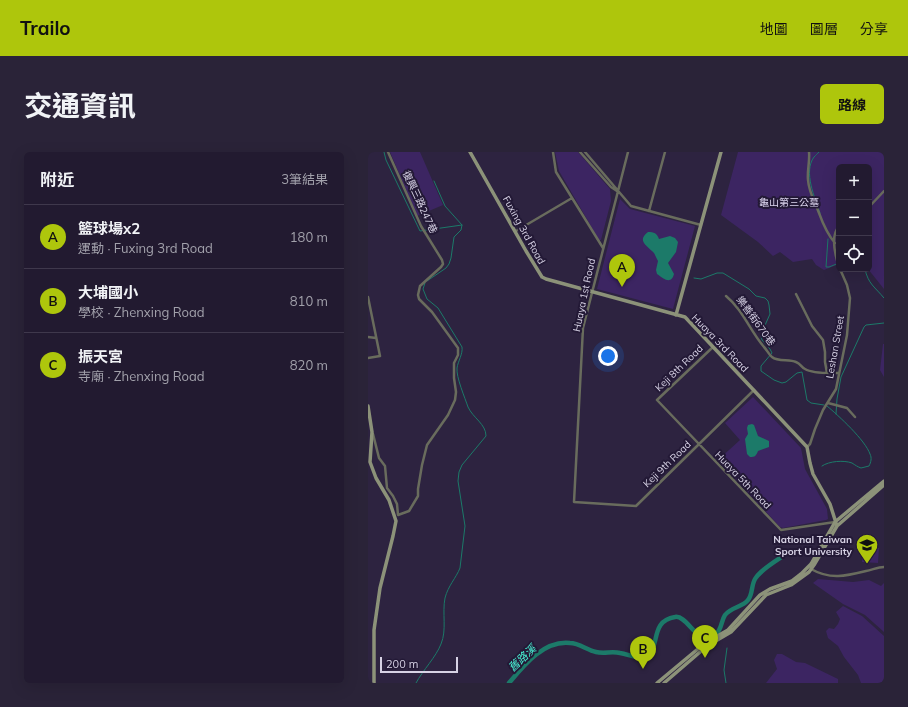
<!DOCTYPE html>
<html lang="zh-TW">
<head>
<meta charset="utf-8">
<style>
  :root { --surface:#221a30; --page:#2a2338; --text:#f1f3f6; --muted:#a2a1ab; --line:#3f384c; --accent:#aec60c }
  body { margin:0; font-family:Mulish,"Noto Sans TC",sans-serif; background:var(--page); color:var(--text) }
  .controls { position:absolute; right:12px; top:12px; display:grid; overflow:hidden; border-radius:6px; box-shadow:0 4px 16px #0002 }
  .controls button { width:36px; height:36px; display:grid; place-items:center; padding:0; border:0; border-bottom:1px solid var(--line); background:var(--surface); color:var(--text); font:20px sans-serif }
  .scale { position:absolute; left:12px; bottom:10px; width:78px; box-sizing:border-box; padding-left:4px; border:2px solid #d7d2e5; border-top:0; font-size:11px; line-height:14px; white-space:nowrap; color:#d7d2e5; -webkit-text-stroke:3px #231936; paint-order:stroke }
  .you { position:absolute; left:240px; top:204px; width:14px; height:14px; margin:-10px; border:3px solid #fff; border-radius:50%; background:#1a73e8; box-shadow:0 0 0 6px #1a73e833 }
  .badge { display:grid; place-items:center; width:26px; height:26px; border-radius:50%; background:var(--accent); color:#111; font-size:13px; font-weight:700 }
  .pin { position:absolute; translate:-50% -33px; filter:drop-shadow(0 1px 2px #0008) }
  .pin::after { content:''; position:absolute; top:21px; width:14px; height:12px; background:inherit; clip-path:polygon(0 0,100% 0,50% 100%) }
  .list { margin:0; padding:0; list-style:none }
  h2 { display:flex; justify-content:space-between; align-items:center; height:52px; margin:0; padding:0 16px; font-size:17px }
  h2 small { font-size:13px; font-weight:400; color:var(--muted) }
  .list li { display:grid; grid-template-columns:26px 1fr auto; gap:12px; align-items:center; box-sizing:border-box; height:64px; padding:0 16px; border-top:1px solid var(--line) }
  .list b { display:block; font-size:15px; white-space:nowrap }
  .list p { margin:0; font-size:13px; white-space:nowrap; color:var(--muted) }
  .list em { font-size:13px; font-style:normal; color:var(--muted) }
  .icon { flex:none; width:22px; height:22px; fill:none; stroke:currentColor; stroke-width:2; stroke-linecap:round; stroke-linejoin:round }
  .map { position:relative; flex:none; width:516px; height:531px; overflow:hidden; border-radius:6px }
  header { display:flex; align-items:center; gap:24px; box-sizing:border-box; height:56px; padding:0 20px; background:var(--accent); color:#111 }
  header strong { font-size:19px }
  nav { display:flex; gap:22px; margin-inline-start:auto; font-size:14px }
  .intro { display:flex; align-items:center; justify-content:space-between; box-sizing:border-box; height:96px; padding:0 24px }
  h1 { margin:0; font-size:28px }
  .button { padding:10px 18px; border-radius:6px; background:var(--accent); color:#111; font-size:14px; font-weight:700 }
  main { display:flex; gap:24px; padding:0 24px }
  aside { flex:1; background:var(--surface); border-radius:6px; box-shadow:0 4px 16px #0002 }
  .map>svg:first-child { display:block }
  .green { fill:#3c2562 }
  .water { fill:#1c7a69 }
  .lines { fill:none; stroke-linecap:round; stroke-linejoin:round }
  .stream { stroke:#1c7a69; stroke-width:1 }
  .river { stroke:#1c7a69; stroke-width:4.5 }
  .street { stroke:#696c5d; stroke-width:2.5 }
  .secondary { stroke:#8c9279; stroke-width:3.5 }
  .labels { text-anchor:middle; dominant-baseline:central; stroke-width:4; stroke-linejoin:round; paint-order:stroke }
  .street-label { font-size:10px; fill:#d7d2e5; stroke:#231936 }
  .park-label { font-size:10px; fill:#ded7f0; stroke:#231936 }
  .poi-label { font-size:10px; font-weight:bold; fill:#d7d2e5; stroke:#231936; text-anchor:end }
  .water-label { font-size:11px; font-style:italic; fill:#48eed1; stroke:#231936 }
</style>
</head>
<body>
<header>
<strong>Trailo</strong>
<nav><a>地圖</a><a>圖層</a><a>分享</a></nav>
</header>
<div class="intro"><h1>交通資訊</h1><a class="button">路線</a></div>
<main>
<aside>
<h2>附近<small>3筆結果</small></h2>
<ul class="list">
<li><span class="badge">A</span><div><b>籃球場x2</b><p>運動 · Fuxing 3rd Road</p></div><em>180 m</em></li>
<li><span class="badge">B</span><div><b>大埔國小</b><p>學校 · Zhenxing Road</p></div><em>810 m</em></li>
<li><span class="badge">C</span><div><b>振天宮</b><p>寺廟 · Zhenxing Road</p></div><em>820 m</em></li>
</ul>
</aside>
<div class="map">
<svg width="516" height="531" viewBox="0 0 516 531">
  <rect width="100%" height="100%" fill="#2d2340"/>
  <path class="green" d="M22,0H52L75,53L49,64Z
    M187,0H210L242,37L243,49L233,88H231L191,19Z
    M370,0H516V137L500,117H501V15H471V112L456,118L448,113L444,107L425,110L412,100L405,104L390,90L353,63Z
    M252,47L262,57L327,74L305,157L229,137Z
    M515,192H516V225L512,218Z
    M385,245L433,296L437,317L459,357L460,367L458,368L415,376L412,375L350,308L372,288L357,271Z
    M495,395L511,396L510,411L494,410Z
    M450,427L485,430L501,428L513,434L516,431V480L497,463L475,452L445,431Z
    M475,454L494,464L516,484V531H493L490,523L476,505L470,494L460,486L458,479L461,476L466,477L470,472L472,467L468,460Z
    M409,502H414L428,510L437,511L470,527V531H398L409,517L406,508Z"/>
  <path class="water" d="M280,80C286,80 289,81 291,87L302,84L307,86L310,90L308,100L300,111L306,122C303,133 296,127 289,122L288,118L290,109C289,107 287,103 286,101C280,94 268,89 280,80Z
    M384,272L386,273L390,284L401,289V295L390,299C388,304 387,305 382,305L379,302L377,287L380,282L379,276L380,273Z"/>
  <g class="lines">
    <path class="stream" d="M16,0L18,8L52,79L94,73
      M451,0C449,2 448,3 446,5C435,20 447,46 452,61
      M460,87L458,115H461L471,111
      M497,117C500,132 507,135 516,146
      M326,126L333,127L349,121H355L381,137L388,144L397,146L400,149L401,153L402,162L394,180L393,184L394,188L402,197L404,201L393,214V219L406,228L414,231L418,230L429,221L434,220L439,248L443,251L456,253
      M59,129L78,116L81,112L83,106L86,85L93,78L94,73L77,54L66,29
      M468,262L469,247L473,225L496,175L498,173L516,171
      M454,314C461,309 476,308 484,311C487,313 490,315 493,316L501,314C503,310 504,306 502,302C497,288 471,264 459,254
      M48,531C55,518 68,505 73,492C79,478 74,461 77,446C80,434 88,426 92,416L97,374L90,329L91,320L94,313L118,284C118,272 105,266 100,255C97,246 88,225 89,216C90,209 95,202 94,195L70,156L59,147L55,137L57,131
      M358,531L356,518L359,496"/>
    <path class="river" d="M141,531C156,513 176,488 202,491C211,491 219,498 228,500C236,502 244,499 252,501C260,502 268,507 276,505C294,499 280,469 307,465C316,463 325,481 333,484C338,485 344,483 348,482C354,477 353,469 357,463C363,455 375,455 380,448C385,442 383,434 387,427C393,417 408,409 418,402"/>
    <path class="street" d="M185,0L188,20L235,96
      M212,0L243,35L249,39
      M217,0L263,54L333,73
      M260,0L215,176L206,350L268,354L386,238
      M441,0C442,9 439,19 440,28C441,41 447,50 451,61C455,72 459,82 467,91
      M501,55L516,39
      M281,59L297,0
      M471,74C462,84 467,103 471,115
      M148,79L204,46
      M428,142L444,174L455,188L457,200V210L459,221
      M358,144C375,158 382,179 396,195C399,198 401,203 404,205C410,210 421,207 428,210C433,212 433,215 437,217C445,222 462,221 471,221
      M0,145L12,204L0,206
      M0,185L8,186
      M345,195L289,248L413,378L467,370
      M460,251L479,256L487,265
      M5,282L11,306L17,314L19,336L25,344L29,352L30,363L41,359L50,344V337L54,313L59,293L80,263L87,248L88,240L86,226V211L90,203V196L64,160L51,147L50,143L52,134L73,115L75,112L74,108L53,74L20,0
      M439,295L442,292L447,277L455,258L468,237L479,183L482,146L479,133L472,117
      M443,417C462,428 478,424 498,419C504,418 510,415 516,415"/>
    <path class="secondary" d="M102,0L158,99L174,125L178,127L317,165L439,295L442,311L445,322L462,352L469,374
      M308,163L353,0
      M0,254L4,280L2,310L8,326L21,348L28,369L25,384L12,436L6,478V531
      M289,531L337,491L360,478L392,443L402,437L424,429L433,422L443,412L467,370L516,329
      M296,531L339,494L363,480L398,443L423,433L441,420L446,413L469,374L516,333"/>
  </g>
  <defs>
    <g id="school-pin" transform="scale(1.15)"><path d="M0 17L-7.5 6A9.5 9.5 0 1 1 7.5 6Z" fill="#aec60c" stroke="#231936"/><path d="M0-5L7-2L0 1L-7-2ZM-4 1L0 2.5L4 1V4Q0 6-4 4Z" fill="#111"/></g>
  </defs>
  <g fill-rule="evenodd">
    <use href="#school-pin" x="499" y="393"/>
  </g>
  <g class="labels">
    <g class="street-label">
      <text transform="translate(52 50) rotate(65)">復興三路247巷</text>
      <text transform="translate(156 78) rotate(61)">Fuxing 3rd Road</text>
      <text transform="translate(216 143) rotate(-78)">Huaya 1st Road</text>
      <text transform="translate(388 169) rotate(54)">樂善街670巷</text>
      <text transform="translate(352 191) rotate(46)">Huaya 3rd Road</text>
      <text transform="translate(467 195) rotate(-80)">Leshan Street</text>
      <text transform="translate(311 216) rotate(-44)">Keji 8th Road</text>
      <text transform="translate(299 312) rotate(-44)">Keji 9th Road</text>
      <text transform="translate(375 328) rotate(46)">Huaya 5th Road</text>
    </g>
    <g class="park-label">
      <text x="421" y="50">龜山第三公墓</text>
    </g>
    <g class="poi-label">
      <text x="484" y="387">National Taiwan<tspan x="484" dy="12">Sport University</tspan></text>
    </g>
    <g class="water-label">
      <text transform="translate(154 506) rotate(-43)">舊路溪</text>
    </g>
  </g>
</svg>
<div class="controls">
<button>+</button>
<button>−</button>
<button><svg class="icon" aria-label="locate" viewBox="0 0 24 24"><circle cx="12" cy="12" r="6"/><path d="M12 2v4M12 18v4M2 12h4M18 12h4"/></svg></button>
</div>
<div class="scale">200 m</div>
<div class="you"></div>
<div class="pin badge" style="left:254px;top:135px">A</div>
<div class="pin badge" style="left:275px;top:517px">B</div>
<div class="pin badge" style="left:337px;top:506px">C</div>
</div>
</main>
</body>
</html>
